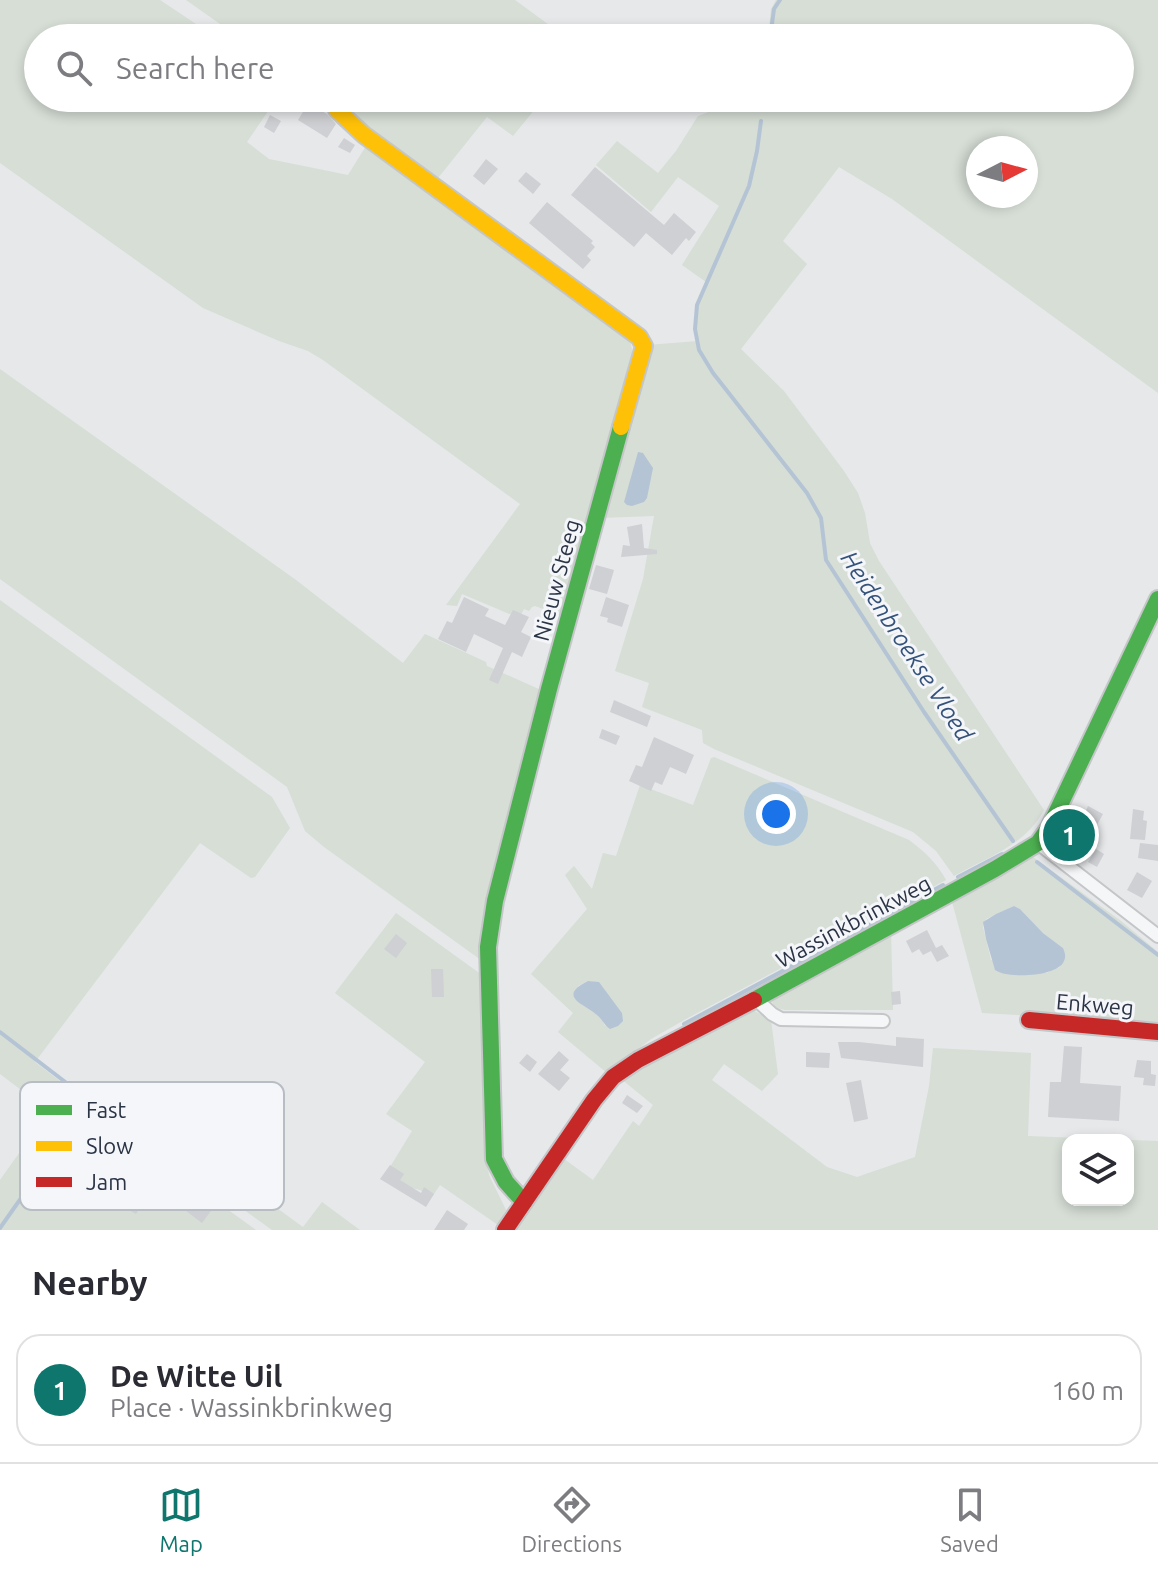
<!DOCTYPE html>
<html lang="en">
<head>
<meta charset="utf-8">
<style>
  :root { --surface:#fff; --page:#f2f2f3; --text:#2b2b33; --muted:#7c7c81; --line:#e1e1e2; --accent:#0f766e }
  body { margin:0; font-family:Ubuntu,sans-serif; background:var(--page); color:var(--text) }
  .controls { position:absolute; right:24px; bottom:24px; display:grid; overflow:hidden; border-radius:16px; box-shadow:0 4px 12px #0003 }
  .controls button { width:72px; height:72px; display:grid; place-items:center; padding:0; border:0; border-bottom:2px solid var(--line); background:var(--surface); color:var(--text); font:40px sans-serif }
  .compass { position:absolute; left:966px; top:136px; width:72px; height:72px; border-radius:50%; background:var(--surface); box-shadow:0 4px 12px #0003; rotate:84deg }
  .you { position:absolute; left:776px; top:814px; width:28px; height:28px; margin:-20px; border:6px solid #fff; border-radius:50%; background:#1a73e8; box-shadow:0 0 0 12px #1a73e833 }
  .badge { display:grid; place-items:center; width:52px; height:52px; border-radius:50%; background:var(--accent); color:#fff; font-size:26px; font-weight:700 }
  .pin { position:absolute; translate:-50% -50%; border:4px solid #fff; box-shadow:0 2px 8px #0006 }
  .list { margin:0; padding:0; list-style:none }
  h2 { display:flex; justify-content:space-between; align-items:center; height:104px; margin:0; padding:0 32px; font-size:34px }
  h2 small { font-size:26px; font-weight:400; color:var(--muted) }
  .list li { display:grid; grid-template-columns:52px 1fr auto; gap:24px; align-items:center; box-sizing:border-box; height:112px; margin:0 16px 16px; padding:0 16px; border:2px solid var(--line); border-radius:24px }
  .list b { display:block; font-size:30px; white-space:nowrap }
  .list p { margin:0; font-size:26px; white-space:nowrap; color:var(--muted) }
  .list em { font-size:26px; font-style:normal; color:var(--muted) }
  .icon { flex:none; width:44px; height:44px; fill:none; stroke:currentColor; stroke-width:2; stroke-linecap:round; stroke-linejoin:round }
  .map { position:relative; flex:none; width:1158px; height:1230px; overflow:hidden }
  .search { position:absolute; background:var(--surface); box-shadow:0 4px 12px #0003; left:24px; right:24px; top:24px; height:88px; display:flex; align-items:center; gap:20px; box-sizing:border-box; padding:0 28px; border-radius:44px; color:var(--muted); font-size:30px }
  .sheet { height:232px; background:var(--surface) }
  nav { display:flex; justify-content:space-around; align-items:center; box-sizing:border-box; height:112px; border-top:2px solid var(--line); background:var(--surface); font-size:22px; color:var(--muted) }
  nav a { display:grid; justify-items:center; gap:4px }
  nav .on { color:var(--accent) }
  .map>svg:first-child { display:block }
  .green { fill:#d6ded6; fill-rule:evenodd }
  .water { fill:#b4c4d5 }
  .lines { fill:none; stroke-linecap:round; stroke-linejoin:round }
  .stream { stroke:#b4c4d5; stroke-width:4 }
  .building { fill:#ced0d3 }
  .street-casing { stroke:#c4c6c8; stroke-width:16 }
  .fast-casing { stroke:#c4c6c8; stroke-width:20 }
  .slow-casing { stroke:#c4c6c8; stroke-width:20 }
  .jam-casing { stroke:#c4c6c8; stroke-width:20 }
  .street { stroke:#f5f6f7; stroke-width:12 }
  .fast { stroke:#4caf50; stroke-width:16 }
  .slow { stroke:#ffc107; stroke-width:16 }
  .jam { stroke:#c62828; stroke-width:16 }
  .labels { text-anchor:middle; dominant-baseline:central; stroke-width:6; stroke-linejoin:round; paint-order:stroke }
  .street-label { font-size:22px; fill:#2b3445; stroke:#f4f6f9 }
  .water-label { font-size:24px; font-style:italic; fill:#34527a; stroke:#f4f6f9 }
  .key { fill:#f4f6f9; stroke:#b8bcc3; stroke-width:2 }
  .key-label { font-size:22px; fill:#2b3445 }
</style>
</head>
<body>
<div class="map">
<svg width="1158" height="1230" viewBox="0 0 1158 1230">
  <rect width="100%" height="100%" fill="#e6e8ea"/>
  <path class="green" d="M0,0H160L217,38H38V98H277L247,142L269,159L348,175L369,141L627,334C631,343 633,349 632,359L560,615L535,606L532,607L529,611L524,609L519,618L462,594L457,606L446,605L520,504L323,360L308,351L279,341L203,308L0,163Z
    M186,0H515L567,38H240Z
    M776,0H1158V393L892,199L839,167L783,241L807,264L741,349L784,391L844,471L858,493L865,513L870,543L879,561L1044,810C1026,845 986,858 954,876L936,851L913,832L714,749L703,743L702,730L642,707L649,683L615,671L643,579L654,516L599,518L647,345L698,341L695,309L706,282L682,265L719,206L678,177L651,212L596,165L617,141L658,173L676,151L698,116L741,100L760,98H1120V38H768L771,9ZM978,148H1026V196H978Z
    M326,98H544L513,136L487,117L438,178Z
    M0,369L296,580L403,663L425,634L486,662L487,666L541,690L496,860L483,925L481,960L324,847L305,831L287,787L0,579Z
    M0,600L272,797L290,828L255,877L251,878L200,843L35,1062L69,1088L96,1091L107,1096L201,1166L208,1158L303,1227L322,1202L360,1230H272L174,1159L169,1167L256,1230H0V1180L49,1111L0,1074Z
    M714,757L909,840C924,851 937,863 946,880L686,1019L651,1039L607,1073L558,1032L573,1013L531,974L587,909L565,875L574,866L592,889L603,853L616,856L640,785L693,805L711,758ZM588,981L599,983L622,1013L605,1026L601,1017L593,1011L578,986Z
    M1029,854L1121,921L1158,952V1023L982,1013L951,898ZM1014,906L1020,909L1043,933L1063,948L1060,967L1046,973L991,960L983,927L986,919Z
    M396,913L482,975L485,1149L489,1175L506,1210L498,1225L440,1185L432,1197L420,1190L412,1188L387,1172L412,1131L386,1114L425,1062L335,993Z
    M891,930L893,1010H785C775,1008 772,1006 771,995Z
    M751,1009L771,1020L778,1074L762,1091L724,1064L712,1080L827,1167L857,1177L915,1157L929,1086L933,1048L1031,1053L1028,1136L1158,1141V1230H510L560,1156L593,1180L633,1121L639,1126L653,1105L620,1078ZM1068,1140H1128V1200H1068Z"/>
  <path class="water" d="M638,452L643,453L653,468L647,498L644,502L632,506L627,505L624,502Z
    M1014,906L1020,909L1043,933L1063,948C1065,953 1066,956 1064,961C1058,977 1007,979 995,970L986,939L983,922L996,914Z
    M588,981L599,982L622,1013L623,1021L618,1026L610,1029C604,1025 603,1020 597,1015C585,1004 556,997 588,981Z"/>
  <g class="lines">
    <path class="stream" d="M770,38L774,9L780,0
      M762,106L763,98
      M761,121L757,151L749,186L697,305L695,329L699,350L713,373L807,493L821,518L826,560L924,712L1013,841
      M1037,862L1158,955
      M958,877L1002,854
      M684,1024L943,885
      M0,1032L77,1091C83,1098 84,1102 83,1110L0,1228"/>
  </g>
  <path class="building" d="M309,102L319,108L318,109L327,114L336,124L327,138L298,120Z
    M270,115L281,121L274,133L264,127Z
    M344,138L355,145L350,153L338,147Z
    M486,159L498,169L484,185L473,176Z
    M595,167L664,225L674,213L696,232L689,241L686,238L672,255L646,233L634,247L571,195Z
    M526,172L541,184L533,194L518,181Z
    M547,202L593,241L591,243L595,247L587,256L591,260L583,269L529,223Z
    M642,524L644,548L657,550V554L621,557L623,545L630,546L627,527Z
    M596,565L614,570L607,594L589,589Z
    M464,597L489,609L485,616L505,625L513,610L529,617L521,632L531,637L522,657L512,652L498,684L489,680L503,648L474,634L466,652L438,639L447,621L452,623Z
    M606,597L629,605L622,627L607,622L608,618L600,616Z
    M614,700L651,716L647,727L610,712Z
    M602,729L620,736L616,745L599,738Z
    M654,737L694,755L686,774L670,767L662,785L655,782L651,791L629,781L636,765L642,767Z
    M1088,806L1103,814L1097,825L1083,817Z
    M1133,809L1144,811L1143,820L1147,821L1145,840L1130,839Z
    M1070,818L1083,826L1069,851L1055,843Z
    M1140,843L1158,845V861L1138,858Z
    M1096,849L1104,854L1097,867L1088,862Z
    M1137,872L1152,881L1142,898L1127,890Z
    M927,930L936,948L942,945L949,956L937,962L931,951L923,955L919,949L912,953L906,941Z
    M396,934L407,943L396,958L384,949Z
    M431,969H443L444,997H432Z
    M900,991L901,1004L892,1005L891,992Z
    M896,1037L924,1039L923,1067L841,1058L838,1042H859L896,1046Z
    M1064,1046L1082,1047L1080,1083L1121,1086L1119,1121L1048,1117L1050,1082H1061Z
    M559,1051L569,1060L560,1070L570,1078L559,1091L538,1074Z
    M806,1052L830,1053L829,1068L806,1067Z
    M527,1054L537,1062L530,1072L519,1063Z
    M1137,1060L1151,1061V1074L1156,1075L1155,1086L1143,1085L1144,1078L1134,1077Z
    M861,1080L868,1119L854,1122L846,1083Z
    M627,1095L643,1106L637,1113L622,1103Z
    M390,1165L404,1174L400,1180L421,1193L424,1187L434,1194L426,1207L380,1179Z
    M136,1195L145,1200L136,1214L127,1209Z
    M195,1195L213,1208L202,1223L185,1210Z
    M447,1210L468,1224L464,1230H434Z"/>
  <g class="lines">
    <g class="street-casing">
      <path id="street" d="M1038,843L1158,936
        M756,999L772,1014L781,1019L883,1021"/>
    </g>
    <g class="fast-casing">
      <path id="fast" d="M754,1000L995,869L1038,843L1049,828L1158,599
        M524,1202L506,1182L494,1159L488,947L495,901L549,689L621,427"/>
    </g>
    <g class="slow-casing">
      <path id="slow" d="M337,110L364,135L639,337L644,346L621,427"/>
    </g>
    <g class="jam-casing">
      <path id="jam" d="M1029,1020L1158,1032
        M505,1230L594,1100L613,1077L638,1060L754,1000"/>
    </g>
    <use href="#street" class="street"/>
    <use href="#fast" class="fast"/>
    <use href="#slow" class="slow"/>
    <use href="#jam" class="jam"/>
  </g>
  <g class="labels">
    <g class="street-label">
      <text transform="translate(556 580) rotate(-75)">Nieuw Steeg</text>
      <text transform="translate(853 921) rotate(-28)">Wassinkbrinkweg</text>
      <text transform="translate(1095 1004) rotate(5)">Enkweg</text>
    </g>
    <g class="water-label">
      <text transform="translate(907 646) rotate(57)">Heidenbroekse Vloed</text>
    </g>
  </g>
  <rect x="20" y="1082" width="264" height="128" rx="12" class="key"/>
  <rect x="36" y="1105" width="36" height="10" fill="#4caf50"/>
  <rect x="36" y="1141" width="36" height="10" fill="#ffc107"/>
  <rect x="36" y="1177" width="36" height="10" fill="#c62828"/>
  <g class="key-label">
    <text x="86" y="1118">Fast</text>
    <text x="86" y="1154">Slow</text>
    <text x="86" y="1190">Jam</text>
  </g>
</svg>
<div class="controls">
<button><svg class="icon" aria-label="layers" viewBox="0 0 24 24"><path d="M12 4l9 5-9 5-9-5zM3 14l9 5 9-5"/></svg></button>
</div>
<svg class="compass" viewBox="-18 -18 36 36"><path d="M0-13l5 13h-10z" fill="#e53935"/><path d="M0 13l5-13h-10z" fill="#7c7c81"/></svg>
<div class="you"></div>
<div class="pin badge" style="left:1069px;top:835px">1</div>
<div class="search"><svg class="icon" aria-label="search" viewBox="0 0 24 24"><circle cx="10" cy="10" r="6"/><path d="M15 15l6 6"/></svg>Search here</div>
</div>
<section class="sheet">
<h2>Nearby<small></small></h2>
<ul class="list">
<li><span class="badge">1</span><div><b>De Witte Uil</b><p>Place · Wassinkbrinkweg</p></div><em>160 m</em></li>
</ul>
</section>
<nav>
<a class="on"><svg class="icon" aria-label="map" viewBox="0 0 24 24"><path d="M3 6l6-2 6 2 6-2v14l-6 2-6-2-6 2zM9 4v14M15 6v14"/></svg>Map</a>
<a><svg class="icon" aria-label="directions" viewBox="0 0 24 24"><path d="M12 3l9 9-9 9-9-9zM9 14v-3h6M13 9l2 2-2 2"/></svg>Directions</a>
<a><svg class="icon" aria-label="saved" viewBox="0 0 24 24"><path d="M7 4h10v16l-5-4-5 4z"/></svg>Saved</a>
</nav>
</body>
</html>
